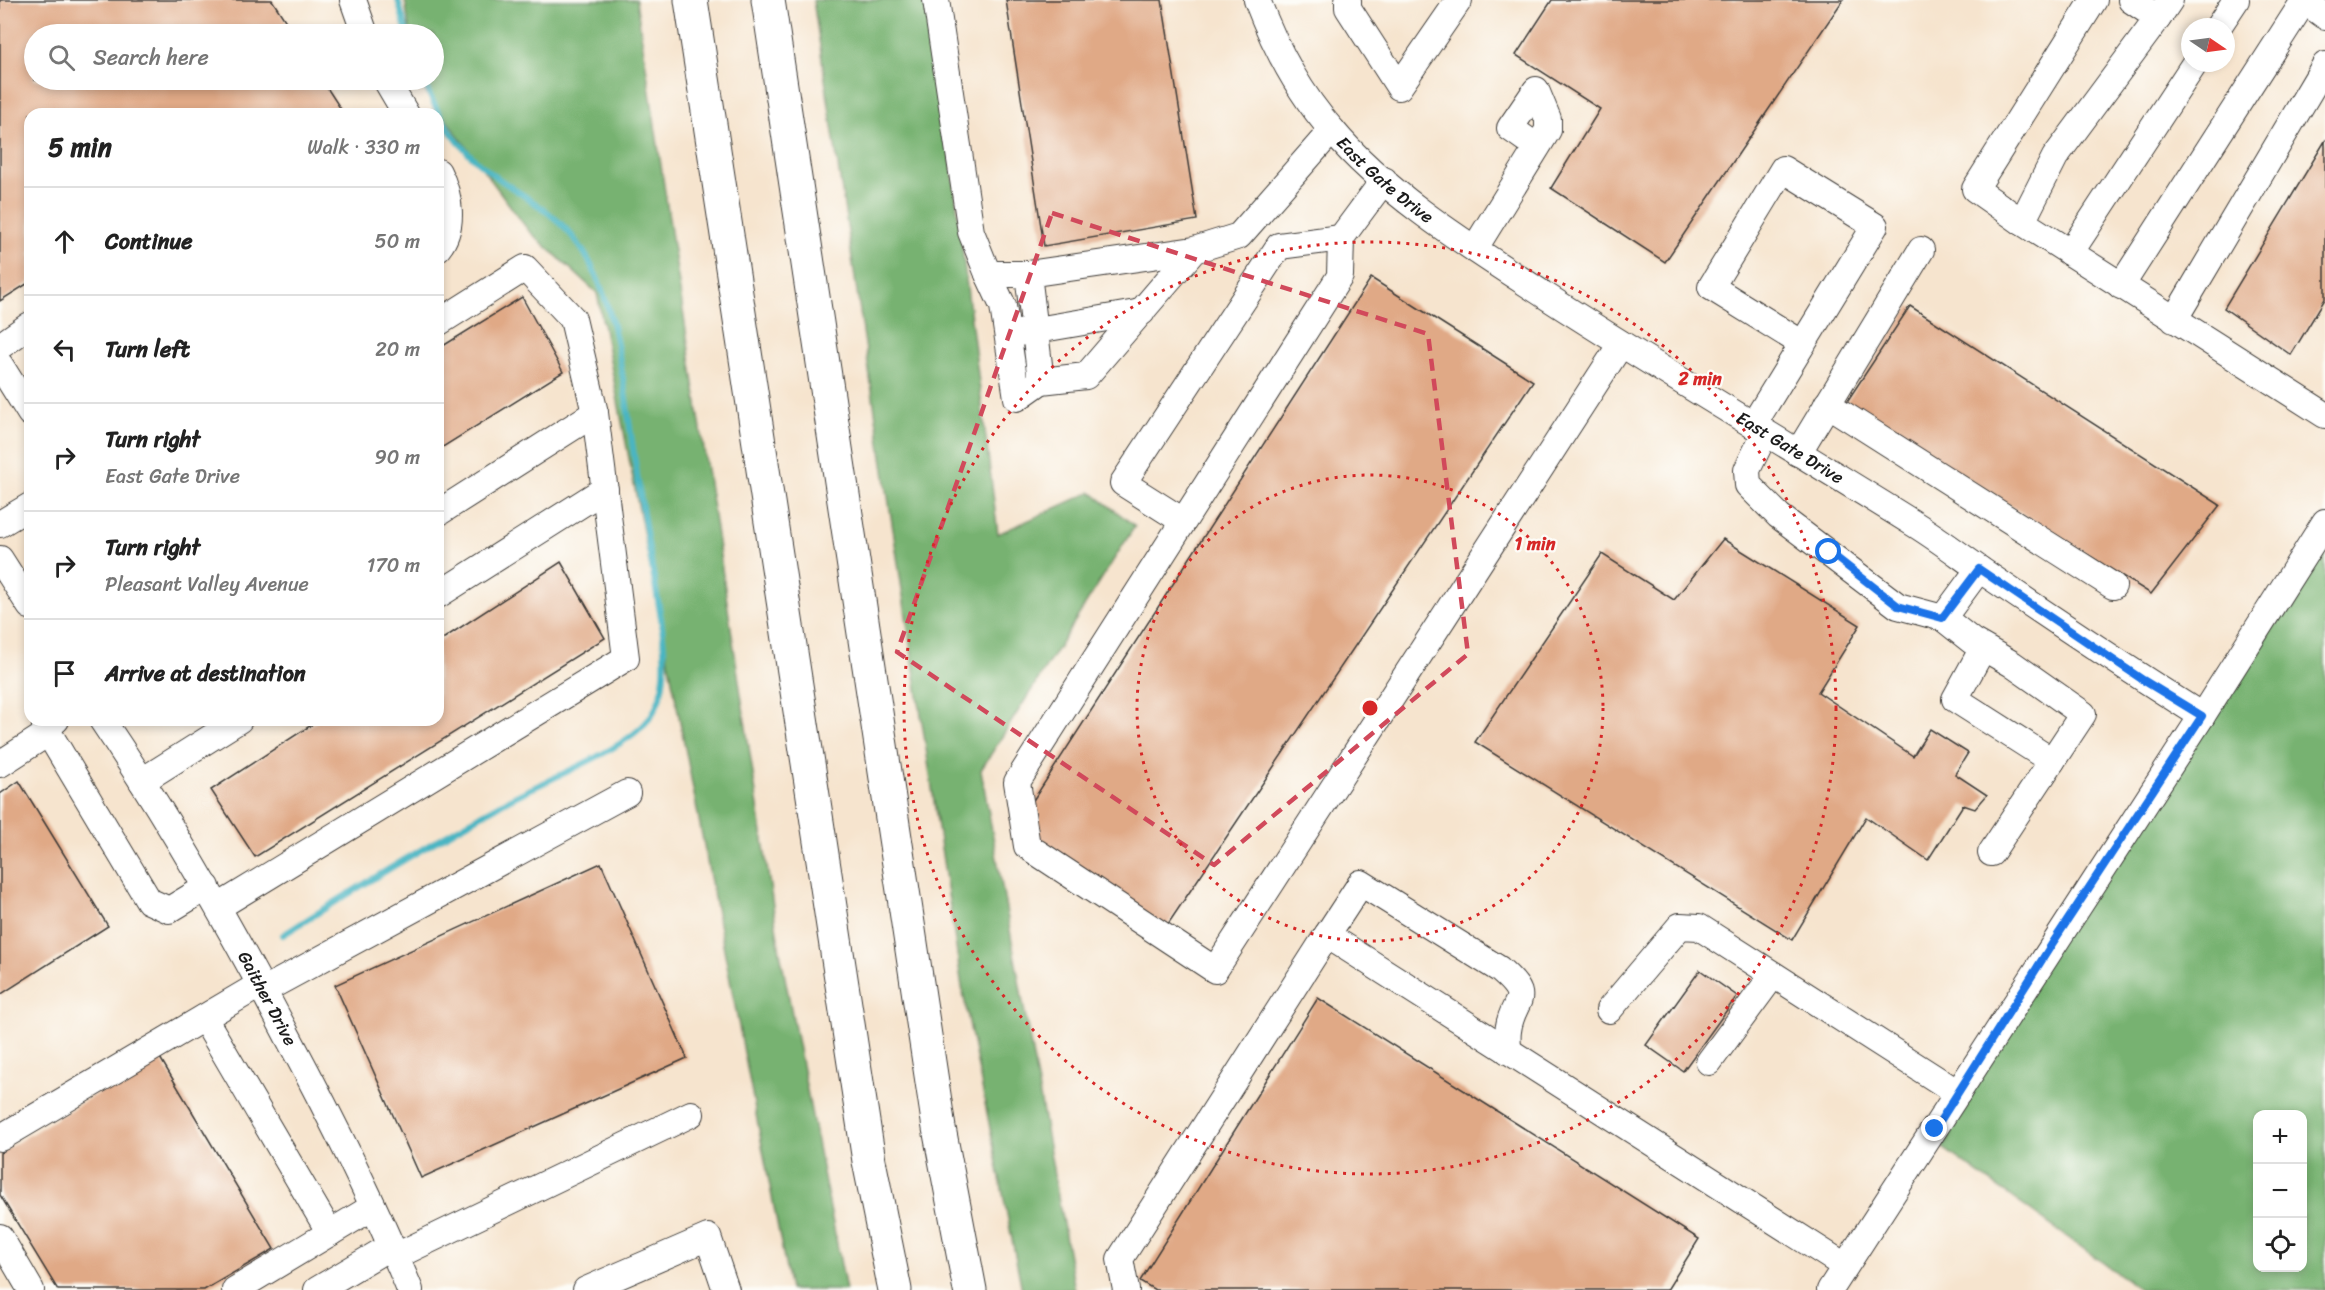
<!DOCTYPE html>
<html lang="en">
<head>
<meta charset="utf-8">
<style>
  :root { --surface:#fff; --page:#f6f6f6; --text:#222; --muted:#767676; --line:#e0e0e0 }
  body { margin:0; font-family:Sriracha,sans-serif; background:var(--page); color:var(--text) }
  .controls { position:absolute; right:18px; bottom:18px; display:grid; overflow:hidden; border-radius:12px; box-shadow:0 3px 9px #0003 }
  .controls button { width:54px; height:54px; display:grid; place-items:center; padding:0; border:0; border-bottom:2px solid var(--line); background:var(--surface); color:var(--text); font:30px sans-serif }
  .compass { position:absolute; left:2181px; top:18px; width:54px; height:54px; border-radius:50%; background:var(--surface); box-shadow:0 3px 9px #0003; rotate:103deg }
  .stop { position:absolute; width:18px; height:18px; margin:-14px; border:4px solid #1a73e8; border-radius:50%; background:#fff }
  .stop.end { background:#1a73e8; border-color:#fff; box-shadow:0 2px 6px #0008 }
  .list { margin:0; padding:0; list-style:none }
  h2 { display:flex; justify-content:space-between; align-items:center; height:78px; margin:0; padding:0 24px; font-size:26px }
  h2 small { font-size:20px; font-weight:400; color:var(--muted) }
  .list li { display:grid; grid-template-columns:39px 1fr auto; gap:18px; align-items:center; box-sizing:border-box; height:108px; padding:0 24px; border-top:2px solid var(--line) }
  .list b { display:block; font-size:22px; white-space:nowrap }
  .list p { margin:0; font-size:20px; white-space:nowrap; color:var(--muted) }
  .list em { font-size:20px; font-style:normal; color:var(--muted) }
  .icon { flex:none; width:33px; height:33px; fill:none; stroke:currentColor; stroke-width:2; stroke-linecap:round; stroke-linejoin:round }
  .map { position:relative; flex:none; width:2325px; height:1290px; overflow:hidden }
  .search { position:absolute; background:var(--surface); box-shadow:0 3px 9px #0003; left:24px; top:24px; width:420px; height:66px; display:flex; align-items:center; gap:15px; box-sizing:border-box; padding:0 21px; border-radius:33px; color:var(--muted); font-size:22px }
  .panel { position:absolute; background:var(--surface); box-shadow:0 3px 9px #0003; left:24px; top:108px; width:420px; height:618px; border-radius:18px }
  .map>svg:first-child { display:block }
  .forest { fill:#77b271; stroke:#4a6746; stroke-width:1.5; fill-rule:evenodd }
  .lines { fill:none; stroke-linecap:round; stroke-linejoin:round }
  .stream { stroke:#48b5c3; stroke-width:6 }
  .building { fill:#e0a986 }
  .minor-casing { stroke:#3d3a37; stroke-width:28 }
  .highway-casing { stroke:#3d3a37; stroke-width:35 }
  .minor { stroke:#fff; stroke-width:26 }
  .highway { stroke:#fff; stroke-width:33 }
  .route { stroke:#1a73e8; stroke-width:8 }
  .marked { fill:none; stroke:#d1495b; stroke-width:4.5; stroke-dasharray:12 8; stroke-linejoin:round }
  .ring { fill:none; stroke:#d62828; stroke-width:3; stroke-dasharray:3 6 }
  .labels { text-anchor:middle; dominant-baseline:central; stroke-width:4.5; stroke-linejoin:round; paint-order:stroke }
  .street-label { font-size:18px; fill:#1c1c1c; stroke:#fdfcf7 }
  .centre { fill:#d62828; stroke:#fdfcf7; stroke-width:3 }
  .ring-label { font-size:18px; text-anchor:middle; font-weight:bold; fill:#d62828; stroke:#fdfcf7; stroke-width:4.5; stroke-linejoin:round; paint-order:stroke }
</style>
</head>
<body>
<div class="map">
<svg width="2325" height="1290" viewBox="0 0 2325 1290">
  <rect width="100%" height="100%" fill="#fdfcf7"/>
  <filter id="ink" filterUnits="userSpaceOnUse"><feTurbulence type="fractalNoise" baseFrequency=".0167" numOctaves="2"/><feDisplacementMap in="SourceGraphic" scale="12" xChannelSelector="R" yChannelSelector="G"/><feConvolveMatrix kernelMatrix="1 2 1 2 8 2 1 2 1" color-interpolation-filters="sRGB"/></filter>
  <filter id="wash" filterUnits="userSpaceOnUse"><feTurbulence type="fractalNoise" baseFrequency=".008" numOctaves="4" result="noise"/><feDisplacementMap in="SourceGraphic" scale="24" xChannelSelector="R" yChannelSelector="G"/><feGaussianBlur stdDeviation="1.35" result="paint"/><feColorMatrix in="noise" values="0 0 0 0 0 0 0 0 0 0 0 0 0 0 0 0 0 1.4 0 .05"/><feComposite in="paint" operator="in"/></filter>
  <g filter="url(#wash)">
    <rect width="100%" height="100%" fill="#f6e4ce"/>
    <path class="forest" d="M405,0H636L780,952L846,1290H790L597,293L528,230L417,80H434V34H410Z
      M813,0H931L998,534L1091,492L1135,526L981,770L1075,1290H1022L962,987Z
      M2325,516V1290H2141L1925,1135ZM2258,1114H2302V1268H2258Z"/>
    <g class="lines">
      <path class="stream" d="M398,0L407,34
        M283,935C358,887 432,842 510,799C546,780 625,750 648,720C670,693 665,650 661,618C651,562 641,505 633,448C623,383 617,294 576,241C551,208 522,197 491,173C456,146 440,120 423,80"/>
    </g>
    <g id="blocks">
      <path class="building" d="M0,0H272L294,34H34V80H322L344,114H30V282L0,301Z
        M1006,0H1162L1197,220L1044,246Z
        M1552,0H1843L1665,262L1551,188L1600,109L1516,55Z
        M2325,141V299L2291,355L2224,308Z
        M1371,278L1533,381L1166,927L1037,843L1032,802Z
        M522,297L563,372L438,450V349Z
        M1910,306L2220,505L2151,594L1846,403Z
        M1723,539L1860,625L1818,692L1913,756L1930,729L1968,753L1955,774L1987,795L1975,809L1963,805L1928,860L1866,817L1792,940L1475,742L1602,554L1674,600Z
        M561,562L605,638L255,857L211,790L319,720H438V642Z
        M19,781L108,926L0,995V794Z
        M601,863L687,1058L421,1178L335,985Z
        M1700,970L1737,996L1683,1071L1646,1045Z
        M1318,998L1699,1239L1667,1290H1155L1140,1281Z
        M159,1056L274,1249L204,1290H58L0,1195V1153Z"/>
    </g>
  </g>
  <g filter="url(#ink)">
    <use href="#blocks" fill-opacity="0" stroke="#3d3a37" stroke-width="1.5"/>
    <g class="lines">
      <g class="minor-casing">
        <g id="minor">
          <path d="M353,0L365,34"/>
          <path d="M936,0L971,232L988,274H1028"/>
          <path id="s1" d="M1257,0C1275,47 1298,92 1332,130C1387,196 1474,249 1546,296C1668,375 1793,448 1916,525C1940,540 1962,557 1985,573C2057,622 2129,670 2202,716"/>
          <path d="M1348,0V8L1399,87L1459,0"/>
          <path d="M2131,0L2158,18L2170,0"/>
          <path d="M2303,0L2325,16"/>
          <path d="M2158,18L2055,157L2022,222L2325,415"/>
          <path d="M2218,27L2236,0"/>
          <path d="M386,80L406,114"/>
          <path d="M438,172C450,195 455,227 438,248"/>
          <path d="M1384,180L1341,238L1340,276L1017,782L1027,846L1215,970L1621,344"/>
          <path d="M2022,222L1975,189L2094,0"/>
          <path d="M1475,248L1548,130V119L1536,90L1510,128L1537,147"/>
          <path d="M1194,250L1028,274L1041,381L1086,376L1194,250L1239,236L1332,130"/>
          <path d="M2070,253L2195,63"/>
          <path d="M988,274L1003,306L1017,398L1041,381"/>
          <path d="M2121,286L2304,1"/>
          <path d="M2174,320L2325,65"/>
          <path d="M1019,333L1142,312"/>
          <path d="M0,346L30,325"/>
          <path d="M0,365L30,413"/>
          <path d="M1827,404L2113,586"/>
          <path d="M1753,425L1875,226L1783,169L1711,287L1803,344"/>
          <path d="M1765,433L1747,470L1748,485L1779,516L1898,606L1943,618"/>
          <path d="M1798,453L1921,250"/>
          <path d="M438,513L595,413"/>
          <path d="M1183,521L1123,483L1279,246L1341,238"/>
          <path d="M0,524L30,506"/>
          <path d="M0,559L30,606"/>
          <path d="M1979,569L1943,618L1972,641L2012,664L2083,714L1991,853"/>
          <path d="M438,595L605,489"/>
          <path d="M1983,648L1955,699L2052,761"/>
          <path d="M56,720L45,727L149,901L169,910L207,887"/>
          <path id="s2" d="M102,720C171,822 231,928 288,1037C332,1119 374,1203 410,1290"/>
          <path d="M0,764L48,733"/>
          <path d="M142,781L239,720"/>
          <path d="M218,907L626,658L595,413L573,319L525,268L438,323"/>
          <path d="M1327,935L1361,883L1499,969C1536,1001 1512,997 1508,1031C1507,1038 1508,1045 1508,1051"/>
          <path d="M264,990L627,793"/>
          <path d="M1609,1010L1680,926L1699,927L1958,1093"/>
          <path d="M204,1018L330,1233"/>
          <path d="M1709,1062L1773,975"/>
          <path d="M0,1138L261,984"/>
          <path d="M0,1237L31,1290"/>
          <path d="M396,1256L691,1114"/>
          <path d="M235,1290L373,1207"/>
          <path d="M317,1290L391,1246"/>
          <path d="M586,1290L708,1237L726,1290"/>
          <path d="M1126,1290L1120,1259L1327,935L1845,1266"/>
          <path d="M1830,1290L2202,716L2325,522"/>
        </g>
      </g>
      <g class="highway-casing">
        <path id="highway" d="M691,0L869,1161L895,1290
          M768,0L939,1128L970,1290"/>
      </g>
      <use href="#minor" class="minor"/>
      <use href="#highway" class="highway"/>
    </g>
  </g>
  <g class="lines" filter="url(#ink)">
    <path class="route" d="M1829,552L1898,606L1942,618L1979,569L2143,680L2202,716L2052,944L1935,1129"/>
  </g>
  <path class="marked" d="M1052,213L1428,334L1468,654L1214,865L897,652Z"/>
  <g class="ring">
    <circle cx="1370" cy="708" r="233"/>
    <circle cx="1370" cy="708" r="466"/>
  </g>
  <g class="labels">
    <g class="street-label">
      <text stroke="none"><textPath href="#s1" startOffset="224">East Gate Drive</textPath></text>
      <text stroke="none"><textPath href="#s1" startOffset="710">East Gate Drive</textPath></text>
      <text stroke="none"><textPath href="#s2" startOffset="324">Gaither Drive</textPath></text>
    </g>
  </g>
  <circle cx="1370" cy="708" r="9" class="centre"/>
  <g class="ring-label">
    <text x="1700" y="385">2 min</text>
    <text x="1535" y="550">1 min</text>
  </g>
</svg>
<div class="controls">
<button>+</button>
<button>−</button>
<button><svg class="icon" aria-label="locate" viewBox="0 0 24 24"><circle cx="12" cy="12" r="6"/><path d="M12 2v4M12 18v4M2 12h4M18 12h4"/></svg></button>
</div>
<svg class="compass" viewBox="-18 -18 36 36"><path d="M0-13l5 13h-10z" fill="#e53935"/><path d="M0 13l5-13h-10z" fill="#767676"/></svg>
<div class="stop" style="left:1829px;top:552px"></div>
<div class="stop end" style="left:1935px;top:1129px"></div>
<div class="search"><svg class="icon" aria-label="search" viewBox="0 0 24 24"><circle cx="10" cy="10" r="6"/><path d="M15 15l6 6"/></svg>Search here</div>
<section class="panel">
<h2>5 min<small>Walk · 330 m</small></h2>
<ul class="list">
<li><svg class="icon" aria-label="ahead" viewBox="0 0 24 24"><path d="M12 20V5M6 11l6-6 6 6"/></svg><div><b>Continue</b></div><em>50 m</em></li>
<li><svg class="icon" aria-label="left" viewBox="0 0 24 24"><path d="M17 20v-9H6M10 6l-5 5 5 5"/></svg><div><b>Turn left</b></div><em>20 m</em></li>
<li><svg class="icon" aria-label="right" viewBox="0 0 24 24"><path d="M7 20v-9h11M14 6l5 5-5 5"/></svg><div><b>Turn right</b><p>East Gate Drive</p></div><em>90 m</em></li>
<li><svg class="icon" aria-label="right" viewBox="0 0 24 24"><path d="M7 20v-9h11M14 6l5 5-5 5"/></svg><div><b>Turn right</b><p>Pleasant Valley Avenue</p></div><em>170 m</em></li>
<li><svg class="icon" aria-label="arrive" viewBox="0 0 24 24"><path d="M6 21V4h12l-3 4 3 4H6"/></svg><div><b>Arrive at destination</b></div></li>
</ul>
</section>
</div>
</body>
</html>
